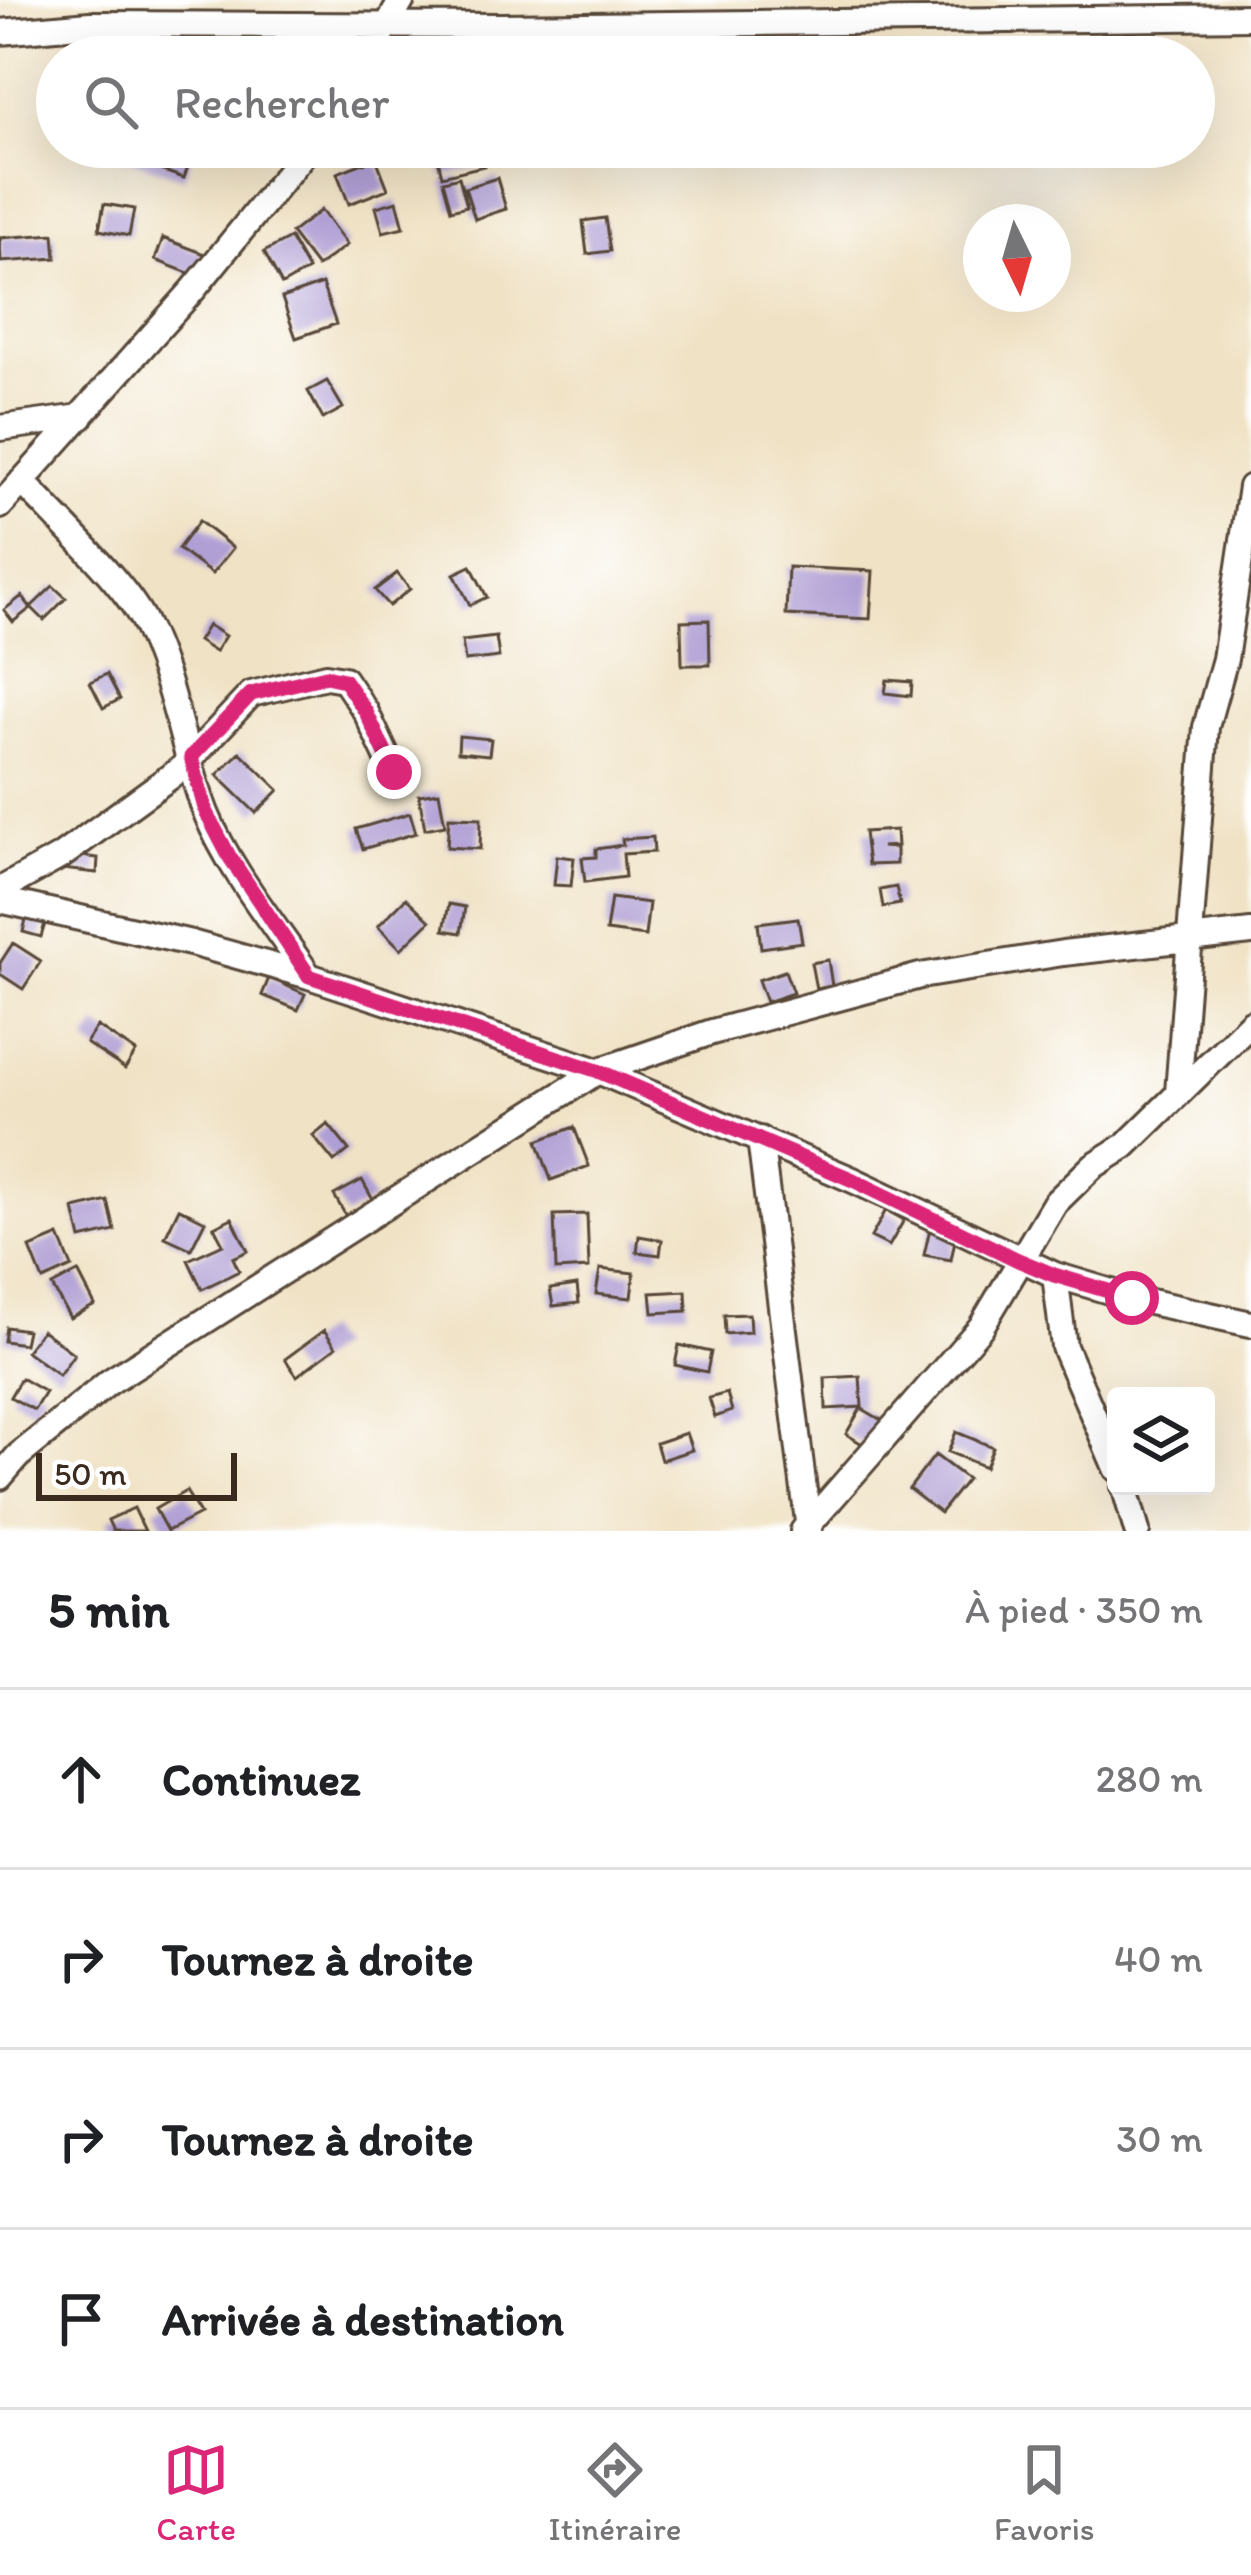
<!DOCTYPE html>
<html lang="fr">
<head>
<meta charset="utf-8">
<style>
  :root { --surface:#fff; --page:#f2f2f2; --text:#202124; --muted:#757577; --line:#e0e0e0; --accent:#db2777 }
  body { margin:0; font-family:Itim,sans-serif; background:var(--page); color:var(--text) }
  .controls { position:absolute; right:36px; bottom:36px; display:grid; overflow:hidden; border-radius:12px; box-shadow:0 12px 48px #0002 }
  .controls button { width:108px; height:108px; display:grid; place-items:center; padding:0; border:0; border-bottom:3px solid var(--line); background:var(--surface); color:var(--text); font:60px sans-serif }
  .compass { position:absolute; left:963px; top:204px; width:108px; height:108px; border-radius:50%; background:var(--surface); box-shadow:0 12px 48px #0002; rotate:175deg }
  .scale { position:absolute; left:36px; bottom:30px; width:201px; box-sizing:border-box; padding-left:12px; border:6px solid #3b2a1e; border-top:0; font-size:33px; line-height:42px; white-space:nowrap; color:#3b2a1e; -webkit-text-stroke:9px #fff; paint-order:stroke }
  .stop { position:absolute; width:36px; height:36px; margin:-27px; border:9px solid #db2777; border-radius:50%; background:#fff }
  .stop.end { background:#db2777; border-color:#fff; box-shadow:0 3px 12px #0008 }
  .list { margin:0; padding:0; list-style:none }
  h2 { display:flex; justify-content:space-between; align-items:center; height:156px; margin:0; padding:0 48px; font-size:51px }
  h2 small { font-size:39px; font-weight:400; color:var(--muted) }
  .list li { display:grid; grid-template-columns:78px 1fr auto; gap:36px; align-items:center; box-sizing:border-box; height:180px; padding:0 48px; border-top:3px solid var(--line) }
  .list b { display:block; font-size:45px; white-space:nowrap }
  .list em { font-size:39px; font-style:normal; color:var(--muted) }
  .icon { flex:none; width:66px; height:66px; fill:none; stroke:currentColor; stroke-width:2; stroke-linecap:round; stroke-linejoin:round }
  .map { position:relative; flex:none; width:1251px; height:1531px; overflow:hidden }
  .search { position:absolute; background:var(--surface); box-shadow:0 12px 48px #0002; left:36px; right:36px; top:36px; height:132px; display:flex; align-items:center; gap:30px; box-sizing:border-box; padding:0 42px; border-radius:66px; color:var(--muted); font-size:45px }
  .sheet { height:876px; background:var(--surface) }
  nav { display:flex; justify-content:space-around; align-items:center; box-sizing:border-box; height:168px; border-top:3px solid var(--line); background:var(--surface); font-size:33px; color:var(--muted) }
  nav a { display:grid; justify-items:center; gap:6px }
  nav .on { color:var(--accent) }
  .map>svg:first-child { display:block }
  .building { fill:#b09fd4 }
  .lines { fill:none; stroke-linecap:round; stroke-linejoin:round }
  .street-casing { stroke:#564637; stroke-width:30 }
  .street { stroke:#fff; stroke-width:24 }
  .route { stroke:#db2777; stroke-width:15 }
</style>
</head>
<body>
<div class="map">
<svg width="1251" height="1531" viewBox="0 0 1251 1531">
  <rect width="100%" height="100%" fill="#fff"/>
  <filter id="ink" filterUnits="userSpaceOnUse"><feTurbulence type="fractalNoise" baseFrequency=".00833" numOctaves="2"/><feDisplacementMap in="SourceGraphic" scale="24" xChannelSelector="R" yChannelSelector="G"/><feConvolveMatrix kernelMatrix="1 2 1 2 8 2 1 2 1" color-interpolation-filters="sRGB"/></filter>
  <filter id="wash" filterUnits="userSpaceOnUse"><feTurbulence type="fractalNoise" baseFrequency=".004" numOctaves="4" result="noise"/><feDisplacementMap in="SourceGraphic" scale="48" xChannelSelector="R" yChannelSelector="G"/><feGaussianBlur stdDeviation="2.7" result="paint"/><feColorMatrix in="noise" values="0 0 0 0 0 0 0 0 0 0 0 0 0 0 0 0 0 1.4 0 .05"/><feComposite in="paint" operator="in"/></filter>
  <g filter="url(#wash)">
    <rect width="100%" height="100%" fill="#f0e2c5"/>
    <g id="blocks">
      <path class="building" d="M93,147H195L184,178Z
        M480,149L484,166L442,176L438,159Z
        M376,158L388,189L349,204L337,173Z
        M459,177L467,206L451,210L443,181Z
        M497,178L506,209L475,219L465,188Z
        M397,201L404,227L383,232L376,207Z
        M104,204L134,209L129,236L99,230Z
        M321,210L347,245L317,267L291,233Z
        M605,218L610,251L587,254L583,221Z
        M54,234L56,258L1,262L0,238Z
        M163,238L205,254L196,276L155,260Z
        M290,238L308,270L282,285L264,252Z
        M322,284L336,324L296,338L282,298Z
        M327,381L343,408L323,419L308,391Z
        M199,521L233,548L212,574L178,549Z
        M471,566L487,597L470,605L454,574Z
        M788,567L873,571L870,619L786,615Z
        M397,573L410,589L389,606L375,590Z
        M53,586L66,598L44,620L31,607Z
        M22,596L31,608L13,622L4,610Z
        M709,620L710,665H682L681,621Z
        M208,625L225,636L215,652L198,641Z
        M496,637L499,657L465,661L462,641Z
        M107,674L120,699L103,708L90,682Z
        M887,680L912,682L911,696L885,693Z
        M459,736L491,739L489,755L458,752Z
        M240,752L279,790L256,813L217,775Z
        M439,792L445,825L425,829L419,795Z
        M410,813L416,833L363,849L356,829Z
        M449,817L481,818L480,849L447,847Z
        M896,830L897,846L882,847L896,848V864L868,865L864,832Z
        M653,837L654,852L623,854L625,877L585,882L582,858L596,857V849L623,845L622,839Z
        M64,854L98,858L97,873L62,869Z
        M557,856L574,858L571,886L554,885Z
        M896,887L900,904L883,907L880,890Z
        M406,898L430,921L401,949L378,926Z
        M611,898L649,903L645,936L606,931Z
        M449,904L465,907L461,933L444,930Z
        M27,915L46,920L41,937L23,932Z
        M798,918L802,942L761,948L758,923Z
        M13,943L41,961L23,989L0,974V963Z
        M828,960L832,986L816,989L811,963Z
        M785,971L793,993L766,1002L758,980Z
        M269,978L305,994L298,1010L262,995Z
        M97,1026L136,1052L125,1069L86,1043Z
        M328,1124L349,1150L334,1162L313,1136Z
        M574,1127L589,1166L551,1180L537,1141Z
        M362,1180L373,1200L346,1216L334,1195Z
        M108,1201L115,1231L81,1239L74,1209Z
        M179,1208L205,1221L191,1249L165,1237Z
        M886,1210L904,1220L889,1246L871,1237Z
        M587,1214L589,1268L556,1270L554,1215Z
        M232,1218L248,1251L233,1258L239,1271L202,1289L188,1260L223,1244L214,1227Z
        M931,1224L957,1230L951,1260L924,1255Z
        M59,1236L72,1267L43,1280L30,1248Z
        M639,1236L662,1240L660,1255L637,1252Z
        M600,1269L634,1273L631,1298L596,1294Z
        M78,1272L95,1305L70,1318L52,1286Z
        M577,1285L579,1303L553,1306L550,1289Z
        M686,1291L687,1311L653,1313L651,1293Z
        M749,1314L750,1332L725,1334L724,1315Z
        M6,1327L27,1330L24,1344L4,1341Z
        M42,1330L74,1354L59,1375L26,1351Z
        M324,1330L336,1347L297,1376L285,1359Z
        M679,1345L711,1352L707,1372L675,1365Z
        M860,1376L862,1407L826,1409L825,1378Z
        M21,1378L45,1392L34,1410L10,1397Z
        M727,1393L732,1411L715,1417L709,1398Z
        M861,1408L883,1421L867,1447L846,1434Z
        M956,1432L993,1447L985,1467L948,1452Z
        M686,1433L692,1450L661,1460L656,1443Z
        M935,1455L967,1479L940,1513L909,1489Z
        M186,1491L200,1514L167,1531L155,1509Z
        M134,1508L145,1531H113L108,1520Z"/>
    </g>
  </g>
  <g filter="url(#ink)">
    <use href="#blocks" fill-opacity="0" stroke="#564637" stroke-width="3"/>
    <g class="lines">
      <g class="street-casing">
        <path id="street" d="M0,32L90,24L500,26L1251,17
          M369,57L402,0
          M0,428L81,417
          M22,481C56,518 121,579 143,620C174,680 182,751 206,813C230,871 274,924 309,976
          M0,506L193,290L309,147
          M0,890L61,856L182,768L251,694L326,676L344,679L366,712L394,772
          M0,900L191,943L309,976L598,1071L853,1180L1055,1275L1132,1298L1251,1324
          M1178,1093L1206,727L1225,659L1251,487
          M760,1139L809,1530
          M1055,1275L1064,1347L1116,1468
          M0,1477L18,1456L109,1382L598,1071L712,1032L920,976L1063,953L1251,932
          M1124,1486L1137,1531
          M803,1531L981,1327L1055,1203L1093,1166L1125,1146L1251,1023"/>
      </g>
      <use href="#street" class="street"/>
    </g>
  </g>
  <g class="lines" filter="url(#ink)">
    <path class="route" d="M394,772L366,712L344,680L326,676L251,694L191,757L206,812L229,856L309,976L598,1071L853,1180L1018,1260L1054,1275L1132,1298"/>
  </g>
</svg>
<div class="controls">
<button><svg class="icon" aria-label="layers" viewBox="0 0 24 24"><path d="M12 4l9 5-9 5-9-5zM3 14l9 5 9-5"/></svg></button>
</div>
<svg class="compass" viewBox="-18 -18 36 36"><path d="M0-13l5 13h-10z" fill="#e53935"/><path d="M0 13l5-13h-10z" fill="#757577"/></svg>
<div class="scale">50 m</div>
<div class="stop" style="left:1132px;top:1298px"></div>
<div class="stop end" style="left:394px;top:772px"></div>
<div class="search"><svg class="icon" aria-label="search" viewBox="0 0 24 24"><circle cx="10" cy="10" r="6"/><path d="M15 15l6 6"/></svg>Rechercher</div>
</div>
<section class="sheet">
<h2>5 min<small>À pied · 350 m</small></h2>
<ul class="list">
<li><svg class="icon" aria-label="ahead" viewBox="0 0 24 24"><path d="M12 20V5M6 11l6-6 6 6"/></svg><div><b>Continuez</b></div><em>280 m</em></li>
<li><svg class="icon" aria-label="right" viewBox="0 0 24 24"><path d="M7 20v-9h11M14 6l5 5-5 5"/></svg><div><b>Tournez à droite</b></div><em>40 m</em></li>
<li><svg class="icon" aria-label="right" viewBox="0 0 24 24"><path d="M7 20v-9h11M14 6l5 5-5 5"/></svg><div><b>Tournez à droite</b></div><em>30 m</em></li>
<li><svg class="icon" aria-label="arrive" viewBox="0 0 24 24"><path d="M6 21V4h12l-3 4 3 4H6"/></svg><div><b>Arrivée à destination</b></div></li>
</ul>
</section>
<nav>
<a class="on"><svg class="icon" aria-label="map" viewBox="0 0 24 24"><path d="M3 6l6-2 6 2 6-2v14l-6 2-6-2-6 2zM9 4v14M15 6v14"/></svg>Carte</a>
<a><svg class="icon" aria-label="directions" viewBox="0 0 24 24"><path d="M12 3l9 9-9 9-9-9zM9 14v-3h6M13 9l2 2-2 2"/></svg>Itinéraire</a>
<a><svg class="icon" aria-label="saved" viewBox="0 0 24 24"><path d="M7 4h10v16l-5-4-5 4z"/></svg>Favoris</a>
</nav>
</body>
</html>
